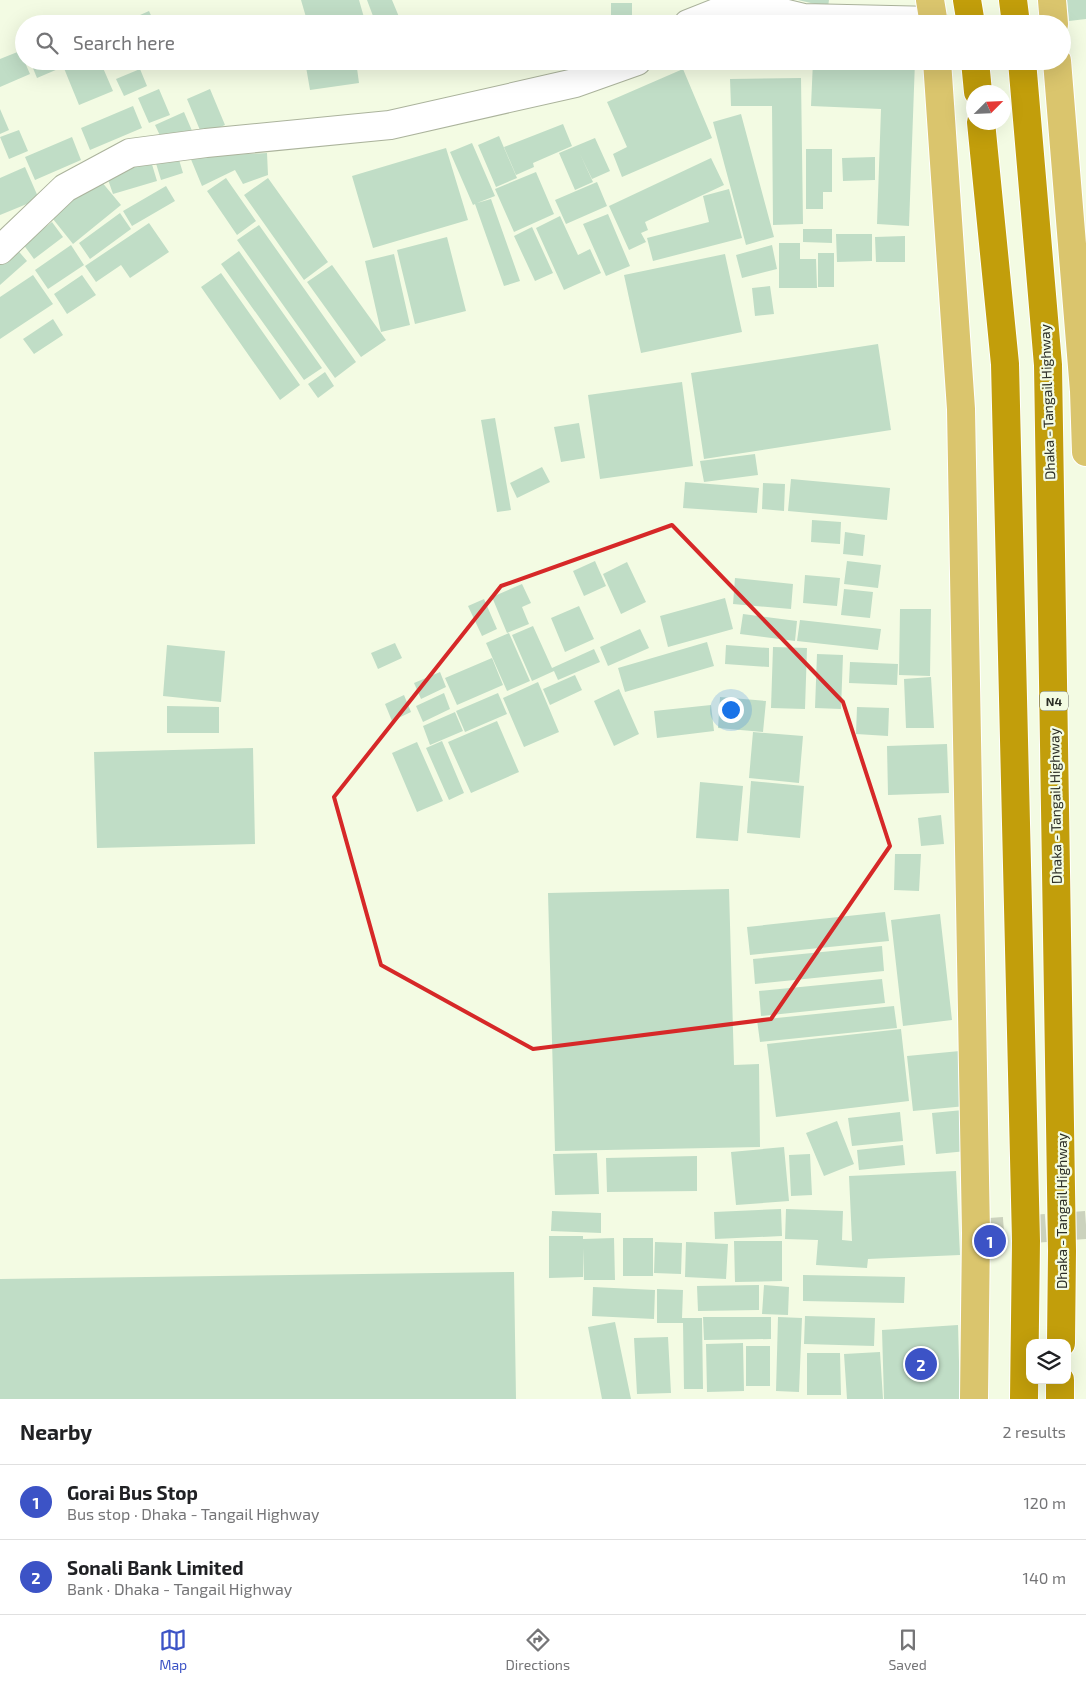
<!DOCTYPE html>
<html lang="en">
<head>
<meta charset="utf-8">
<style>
  :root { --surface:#fff; --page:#f2f2f2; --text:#202124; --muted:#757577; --line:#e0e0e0; --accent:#3c53c6 }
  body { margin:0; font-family:"Exo 2",sans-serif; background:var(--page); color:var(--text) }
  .controls { position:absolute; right:15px; bottom:15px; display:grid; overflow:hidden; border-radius:10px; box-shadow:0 5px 20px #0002 }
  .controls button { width:45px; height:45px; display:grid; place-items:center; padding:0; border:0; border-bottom:1px solid var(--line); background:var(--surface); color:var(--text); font:25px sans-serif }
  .compass { position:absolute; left:966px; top:85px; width:45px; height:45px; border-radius:50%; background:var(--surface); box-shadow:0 5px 20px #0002; rotate:66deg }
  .you { position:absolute; left:730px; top:709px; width:18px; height:18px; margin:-12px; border:4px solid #fff; border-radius:50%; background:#1a73e8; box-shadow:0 0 0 8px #1a73e833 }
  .badge { display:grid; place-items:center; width:32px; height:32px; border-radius:50%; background:var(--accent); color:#fff; font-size:16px; font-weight:700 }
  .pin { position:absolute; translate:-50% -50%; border:2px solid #fff; box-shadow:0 1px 5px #0006 }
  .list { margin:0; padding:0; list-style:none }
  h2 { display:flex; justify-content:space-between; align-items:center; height:65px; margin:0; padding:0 20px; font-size:21px }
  h2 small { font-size:16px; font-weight:400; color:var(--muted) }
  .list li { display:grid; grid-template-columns:32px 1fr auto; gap:15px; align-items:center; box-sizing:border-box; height:75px; padding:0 20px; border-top:1px solid var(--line) }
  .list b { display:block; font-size:19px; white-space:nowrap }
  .list p { margin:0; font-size:16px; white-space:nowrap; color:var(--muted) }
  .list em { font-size:16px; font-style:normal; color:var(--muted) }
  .icon { flex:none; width:28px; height:28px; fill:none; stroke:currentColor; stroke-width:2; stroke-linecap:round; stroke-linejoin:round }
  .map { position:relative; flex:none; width:1086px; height:1399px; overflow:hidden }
  .search { position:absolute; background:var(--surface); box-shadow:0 5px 20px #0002; left:15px; right:15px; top:15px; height:55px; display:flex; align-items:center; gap:12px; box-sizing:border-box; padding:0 18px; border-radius:28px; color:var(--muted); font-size:19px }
  .sheet { height:215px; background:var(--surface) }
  nav { display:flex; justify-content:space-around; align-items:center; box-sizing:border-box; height:70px; border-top:1px solid var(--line); background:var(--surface); font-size:14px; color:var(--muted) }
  nav a { display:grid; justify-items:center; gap:2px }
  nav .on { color:var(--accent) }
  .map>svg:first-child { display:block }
  .building { fill:#c0ddc6 }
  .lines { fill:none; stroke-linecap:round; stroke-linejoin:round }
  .major-tunnel { stroke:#cbd2bd; stroke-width:28; stroke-dasharray:28 14; stroke-linecap:butt }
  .minor-casing { stroke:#abb39c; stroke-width:30 }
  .major-casing { stroke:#fff; stroke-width:30 }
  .highway-casing { stroke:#fff; stroke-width:30 }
  .minor { stroke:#fff; stroke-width:28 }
  .major { stroke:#dac56d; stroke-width:28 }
  .highway { stroke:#c29e0b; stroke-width:28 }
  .marked { fill:none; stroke:#d62828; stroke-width:4; stroke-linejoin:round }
  .labels { text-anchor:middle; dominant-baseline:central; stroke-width:4.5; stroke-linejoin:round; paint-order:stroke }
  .shield { fill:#f3fbe3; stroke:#676b5e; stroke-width:1 }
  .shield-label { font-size:12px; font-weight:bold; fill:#2b2d25 }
  .street-label { font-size:14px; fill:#2b2d25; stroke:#f3fbe3 }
</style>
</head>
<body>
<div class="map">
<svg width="1086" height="1399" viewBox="0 0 1086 1399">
  <rect width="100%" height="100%" fill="#f3fbe3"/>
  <path class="building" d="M301,0H359L365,21L357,24H308Z
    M367,0H392L402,24H376Z
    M798,0H829L828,7Z
    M1067,0H1086V19L1069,21Z
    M611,3H632V23L611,22Z
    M149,11L155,24H120Z
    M20,51L30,74L0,87V59Z
    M30,61H54L58,69L37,78Z
    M61,61H100L113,91L79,105Z
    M305,61H356L359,83L310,90Z
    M813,61H915L909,226L877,224L881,109L811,106Z
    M140,69L147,86L124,96L116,79Z
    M683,69L712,138L622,177L613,154L627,147L607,102Z
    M801,78L803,224L773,225L772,106H731L730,79Z
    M159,89L170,115L149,123L138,98Z
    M210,89L225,125L202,135L187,99Z
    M133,106L142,128L90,150L81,128Z
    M0,109L9,130L0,134Z
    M184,112L193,133L165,146L155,125Z
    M741,114L774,237L746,245L713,122Z
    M563,124L572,146L533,163L534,167L516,175L504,147Z
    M19,130L28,151L9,159L0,137Z
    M499,136L517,178L496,187L478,145Z
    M72,137L81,160L35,180L25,157Z
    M595,138L610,171L592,179L580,154L593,182L575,190L559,153Z
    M472,143L495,196L477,203L491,199L520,281L504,286L475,204L473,205L450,152Z
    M446,148L468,220L373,248L352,176Z
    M806,149H832V192H823V209H806Z
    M177,153L183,173L161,180L155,160Z
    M267,153L268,175L243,184L235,170L202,186L190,157Z
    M875,157V180L843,181L842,158Z
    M711,158L724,185L645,222L648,230L641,233L646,242L629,250L609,206Z
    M151,161L157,181L113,194L106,174Z
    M25,167L39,199L0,215V178Z
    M536,172L554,214L514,232L495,189Z
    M96,175L121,205L73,244L49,214Z
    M226,178L256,221L237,235L207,191Z
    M268,178L328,262L304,280L244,195Z
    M597,182L607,206L566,224L555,200Z
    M166,186L175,201L132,226L123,211Z
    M729,189L742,238L653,261L647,238L709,222L703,196Z
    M120,213L131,229L90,259L79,243Z
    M608,214L630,266L606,276L583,224Z
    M560,216L578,255L590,249L601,273L564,290L536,228Z
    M52,222L63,237L34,259L23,244Z
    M149,223L169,252L130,278L121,265L96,282L85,266Z
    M259,225L356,362L335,378L237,240Z
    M532,227L553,273L535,281L514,236Z
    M803,229H832V243L803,242Z
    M836,234H872V261L837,262Z
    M905,236V262H876L875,237Z
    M447,237L466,311L415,324L397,250Z
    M779,243H800V259H816L817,288H779Z
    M71,245L84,265L48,289L35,270Z
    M772,245L777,269L742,278L736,255Z
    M15,247L27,261L0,285V260Z
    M239,251L322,368L304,380L221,264Z
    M818,253H834V287H818Z
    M394,254L410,325L381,332L365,261Z
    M725,254L742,332L641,353L624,275Z
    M332,265L386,340L361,357L307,282Z
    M221,273L300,385L280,400L201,287Z
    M33,275L53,304L0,339V297Z
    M82,275L96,295L67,314L54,294Z
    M770,286L774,314L755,316L752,288Z
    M53,319L63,335L34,354L23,339Z
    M878,344L891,430L704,459L691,373Z
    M325,372L334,386L318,398L308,384Z
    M682,382L693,466L600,479L588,395Z
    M495,418L511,510L497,512L481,420Z
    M579,423L585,458L561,462L554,427Z
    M755,454L758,475L704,482L700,461Z
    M542,467L550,482L517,498L510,483Z
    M791,479L890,488L887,520L788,511Z
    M685,482L759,488L757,513L683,508Z
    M763,483L785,484L784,511L762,509Z
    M812,520L841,522L840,544L811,542Z
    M845,532L865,535L863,556L843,554Z
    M595,561L606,586L584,596L573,571Z
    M847,561L881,565L878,588L844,584Z
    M627,562L646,602L621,614L603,574Z
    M805,575L840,578L837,606L803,603Z
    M735,578L793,584L791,609L733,604Z
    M522,584L531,603L522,607L529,624L507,633L492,597Z
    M844,589L873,592L870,618L841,615Z
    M725,598L733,629L668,647L660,616Z
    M484,599L497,629L482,636L468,606Z
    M579,606L594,639L565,652L551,618Z
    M900,609H931L930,676L899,675Z
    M743,614L797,621L795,641L740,634Z
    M800,620L881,629L878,650L797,641Z
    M533,626L552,668L594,649L600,662L558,680L554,671L532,681L512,635Z
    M640,629L649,648L608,666L600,647Z
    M509,633L530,681L507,691L486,643Z
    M707,642L714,666L625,692L618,668Z
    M395,643L402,658L378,669L371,653Z
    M167,645L225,651L221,702L163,696Z
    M726,645L769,648V667L725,664Z
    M773,647L807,648L805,709L771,708Z
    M817,654L843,655L841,709L815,708Z
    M492,658L503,685L457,705L445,678Z
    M850,662L898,664L897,685L849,683Z
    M440,672L446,687L421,699L414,683Z
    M575,675L582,690L550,705L543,689Z
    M931,677L934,728H906L904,679Z
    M538,682L559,732L524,747L503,698Z
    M619,689L639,734L614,746L594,701Z
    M444,693L450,709L423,722L416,706Z
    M498,693L507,714L465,732L456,711Z
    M404,695L411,712L392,721L385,704Z
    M720,697L766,701L763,732L718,728Z
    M711,705L714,731L657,738L654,711Z
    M167,706L219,707V733H167Z
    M857,707L889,708L888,736L856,734Z
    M455,712L463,731L430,745L423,726Z
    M497,721L519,772L471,793L448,742Z
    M753,732L803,736L799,783L749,778Z
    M442,741L464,793L449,800L426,748Z
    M417,742L443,801L417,812L392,753Z
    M947,744L949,793L888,795L887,746Z
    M253,748L255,844L97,848L94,752Z
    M751,781L804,786L800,838L747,833Z
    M700,782L743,786L738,841L696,838Z
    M941,815L944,844L921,846L918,818Z
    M895,854H921L919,891L894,890Z
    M729,889L734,1065L759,1064L760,1147L555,1151L548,893Z
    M885,912L889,941L750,955L747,927Z
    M940,914L952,1020L903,1026L891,920Z
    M882,946L884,971L755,984L753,959Z
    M882,979L885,1003L761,1016L759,991Z
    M894,1006L897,1028L760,1042L757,1020Z
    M901,1029L909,1101L776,1117L767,1044Z
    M960,1051L966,1106L913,1111L907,1056Z
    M963,1110L967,1151L936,1154L932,1113Z
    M900,1112L903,1141L852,1146L848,1118Z
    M837,1121L854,1164L824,1176L806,1133Z
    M903,1145L905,1165L859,1170L857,1150Z
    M784,1147L789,1201L736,1205L731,1152Z
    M597,1153L599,1194L555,1195L553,1154Z
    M810,1154L812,1195L791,1196L789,1155Z
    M697,1156V1191L607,1192L606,1158Z
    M956,1171L960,1255L868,1259L867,1268L816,1265L818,1240L785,1239L786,1209L843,1211L842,1240L852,1241L849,1176Z
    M781,1209L782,1236L715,1239L714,1212Z
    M552,1211L601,1213V1233L551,1231Z
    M549,1236H583V1239L614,1238L615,1280H584L583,1248V1277L549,1278Z
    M623,1238H653V1276H623Z
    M734,1241H782V1281L735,1282Z
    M655,1242L682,1243L681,1274L654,1273Z
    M686,1242L728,1244L726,1279L685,1277Z
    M514,1272L516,1399H0V1279Z
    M803,1275L905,1277L904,1303L803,1301Z
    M759,1285V1310L698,1311L697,1286Z
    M764,1285L789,1287L788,1315L762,1314Z
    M593,1287L655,1290L654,1319L592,1316Z
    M657,1289L683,1290L682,1318H702L703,1389H684L683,1323H657Z
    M805,1316L875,1318L874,1346L804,1344Z
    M703,1317H771V1339L704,1340Z
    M778,1317L802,1318L799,1392L776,1391Z
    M615,1322L631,1399H602L588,1327Z
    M958,1325L960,1399H884L882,1330Z
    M668,1337L671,1393L637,1394L634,1338Z
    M743,1343L744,1391L707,1392L706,1344Z
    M746,1346H770V1386H746Z
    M880,1352L883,1399H847L844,1354Z
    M807,1353H840L841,1395H807Z"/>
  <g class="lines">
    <path class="major-tunnel" d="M976,1233L1086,1225"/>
    <g class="minor-casing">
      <path id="minor" d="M688,24L741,3L804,18L934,21
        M0,250L65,188L130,153L206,143L390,125L575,83L637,61"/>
    </g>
    <g class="major-casing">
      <path id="major" d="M930,0L934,24
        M1052,0L1054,24
        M937,61L961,409L976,1233L974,1399
        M1057,61L1084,391L1086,452"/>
    </g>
    <g class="highway-casing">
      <path id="highway" d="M967,0L971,24
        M1013,0L1016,24
        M975,61L978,92
        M1022,61L1048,365L1062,1251L1061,1343
        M981,122L1005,364L1026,1241L1024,1399
        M1060,1399V1380"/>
    </g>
    <use href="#minor" class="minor"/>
    <use href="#major" class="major"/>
    <use href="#highway" class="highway"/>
  </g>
  <path class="marked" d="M672,525L843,702L890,846L771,1019L533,1049L381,965L334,797L501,586Z"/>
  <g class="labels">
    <rect class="shield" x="1040" y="691.5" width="28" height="19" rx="4"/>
    <g class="shield-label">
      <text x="1054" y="701">N4</text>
    </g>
    <g class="street-label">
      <text transform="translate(1047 402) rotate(-92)">Dhaka - Tangail Highway</text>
      <text transform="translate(1055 806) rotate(-91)">Dhaka - Tangail Highway</text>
      <text transform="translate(1061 1211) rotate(-90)">Dhaka - Tangail Highway</text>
    </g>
  </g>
</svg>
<div class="controls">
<button><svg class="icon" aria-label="layers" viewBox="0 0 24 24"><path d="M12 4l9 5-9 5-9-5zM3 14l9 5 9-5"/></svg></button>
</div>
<svg class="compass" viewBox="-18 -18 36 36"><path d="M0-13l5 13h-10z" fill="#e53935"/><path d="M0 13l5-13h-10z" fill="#757577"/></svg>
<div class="you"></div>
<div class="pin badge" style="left:990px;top:1241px">1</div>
<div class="pin badge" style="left:921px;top:1364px">2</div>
<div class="search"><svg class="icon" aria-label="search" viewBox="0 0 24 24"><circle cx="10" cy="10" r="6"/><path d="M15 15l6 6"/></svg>Search here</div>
</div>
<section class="sheet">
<h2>Nearby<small>2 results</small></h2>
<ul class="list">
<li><span class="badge">1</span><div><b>Gorai Bus Stop</b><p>Bus stop · Dhaka - Tangail Highway</p></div><em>120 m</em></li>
<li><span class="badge">2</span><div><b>Sonali Bank Limited</b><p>Bank · Dhaka - Tangail Highway</p></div><em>140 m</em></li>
</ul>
</section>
<nav>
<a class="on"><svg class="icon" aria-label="map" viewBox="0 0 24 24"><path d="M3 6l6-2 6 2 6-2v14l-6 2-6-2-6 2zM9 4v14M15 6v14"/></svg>Map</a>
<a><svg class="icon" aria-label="directions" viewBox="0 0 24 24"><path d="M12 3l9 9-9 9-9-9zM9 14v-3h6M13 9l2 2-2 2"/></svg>Directions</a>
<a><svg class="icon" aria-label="saved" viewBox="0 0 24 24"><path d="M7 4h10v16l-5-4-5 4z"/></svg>Saved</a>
</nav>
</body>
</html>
